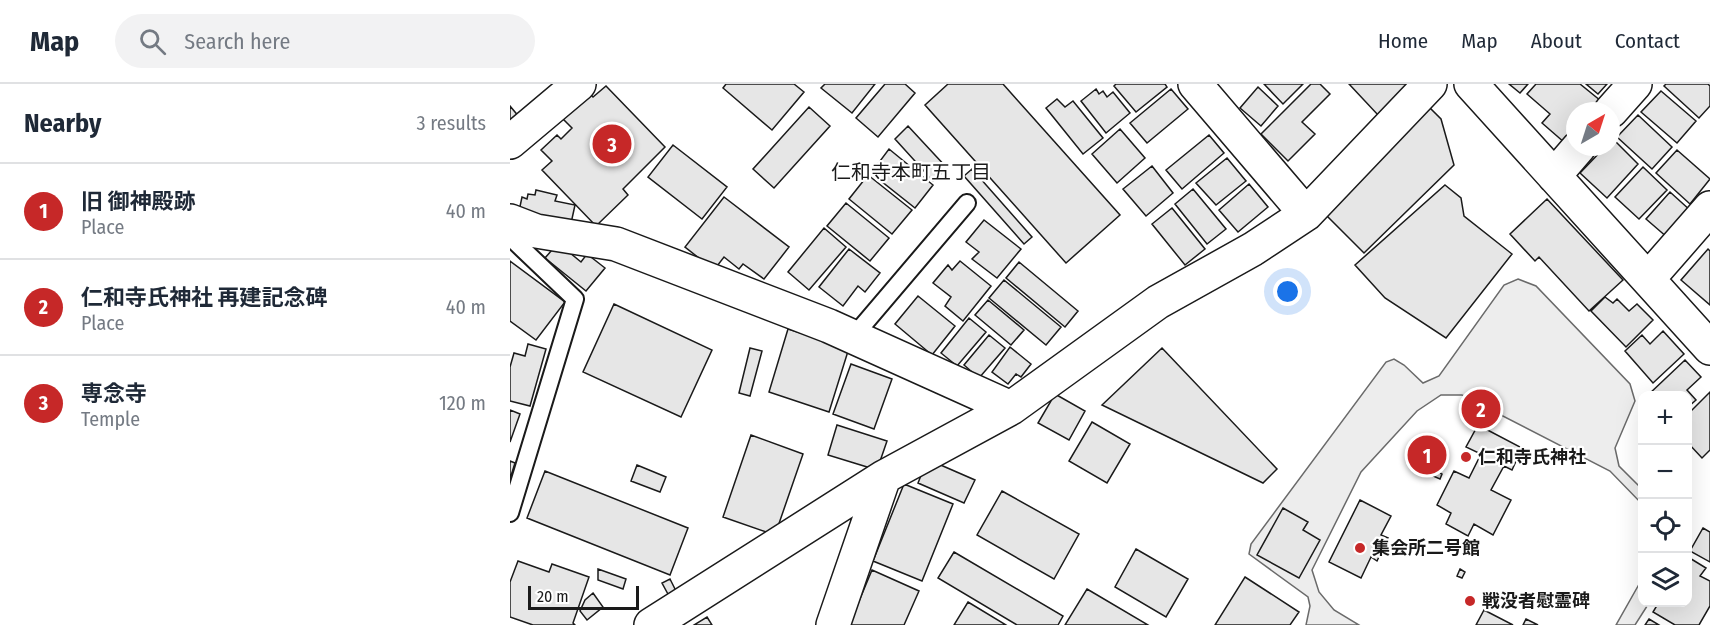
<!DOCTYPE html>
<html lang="en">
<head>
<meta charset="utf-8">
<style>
  :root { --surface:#fff; --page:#f2f2f3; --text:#1f2937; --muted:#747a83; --line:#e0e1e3; --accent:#c62828 }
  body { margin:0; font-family:"Fira Sans Condensed","Noto Sans JP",sans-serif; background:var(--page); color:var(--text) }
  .controls { position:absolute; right:18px; bottom:18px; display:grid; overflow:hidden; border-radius:12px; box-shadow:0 6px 24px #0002 }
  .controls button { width:54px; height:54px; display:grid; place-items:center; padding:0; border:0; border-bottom:2px solid var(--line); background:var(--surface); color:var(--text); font:30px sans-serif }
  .compass { position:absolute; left:1056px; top:18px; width:54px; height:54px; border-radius:50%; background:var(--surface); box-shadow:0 6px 24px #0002; rotate:39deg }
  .scale { position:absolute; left:18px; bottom:15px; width:111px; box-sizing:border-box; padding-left:6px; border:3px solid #1a1a1a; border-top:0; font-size:16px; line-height:21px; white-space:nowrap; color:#1a1a1a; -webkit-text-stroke:4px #fff; paint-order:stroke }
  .you { position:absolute; left:778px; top:208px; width:21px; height:21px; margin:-15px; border:4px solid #fff; border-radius:50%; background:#1a73e8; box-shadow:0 0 0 9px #1a73e833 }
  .badge { display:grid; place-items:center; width:39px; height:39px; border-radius:50%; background:var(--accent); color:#fff; font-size:20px; font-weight:700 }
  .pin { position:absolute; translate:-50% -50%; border:3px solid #fff; box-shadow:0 2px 6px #0006 }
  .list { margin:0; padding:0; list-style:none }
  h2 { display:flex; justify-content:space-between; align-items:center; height:78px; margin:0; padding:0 24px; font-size:26px }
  h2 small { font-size:20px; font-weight:400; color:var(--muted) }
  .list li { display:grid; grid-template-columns:39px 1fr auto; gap:18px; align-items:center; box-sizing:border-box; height:96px; padding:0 24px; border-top:2px solid var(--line) }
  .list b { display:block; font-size:22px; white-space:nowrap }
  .list p { margin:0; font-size:20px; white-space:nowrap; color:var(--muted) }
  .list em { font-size:20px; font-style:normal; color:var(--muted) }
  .icon { flex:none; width:33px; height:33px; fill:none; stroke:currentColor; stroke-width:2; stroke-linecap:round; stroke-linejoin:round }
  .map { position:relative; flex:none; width:1200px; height:541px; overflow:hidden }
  header { display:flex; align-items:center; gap:36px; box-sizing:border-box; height:84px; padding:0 30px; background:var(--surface); border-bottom:2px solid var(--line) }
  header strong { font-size:28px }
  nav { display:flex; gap:33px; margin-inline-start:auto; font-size:21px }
  .search { width:420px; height:54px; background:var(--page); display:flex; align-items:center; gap:15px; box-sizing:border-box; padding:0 21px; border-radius:33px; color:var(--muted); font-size:22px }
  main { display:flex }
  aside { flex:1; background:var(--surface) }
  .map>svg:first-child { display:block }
  .built { fill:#ededed; stroke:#6a6a6a; stroke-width:1.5 }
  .building { fill:#e6e6e6; stroke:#1a1a1a; stroke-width:1.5 }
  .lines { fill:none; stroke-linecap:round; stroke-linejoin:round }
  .service-casing { stroke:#1a1a1a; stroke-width:20 }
  .minor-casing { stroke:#1a1a1a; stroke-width:36 }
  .service { stroke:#fff; stroke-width:16 }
  .minor { stroke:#fff; stroke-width:33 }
  .fence { stroke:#1a1a1a; stroke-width:1.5; stroke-dasharray:8 3; stroke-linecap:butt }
  .poi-dot { fill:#c62828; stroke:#fff; stroke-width:2 }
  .labels { text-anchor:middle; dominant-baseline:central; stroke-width:4.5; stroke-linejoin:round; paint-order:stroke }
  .poi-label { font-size:18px; font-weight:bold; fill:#1a1a1a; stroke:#fff; text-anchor:start }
  .neighbourhood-label { font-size:20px; fill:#1a1a1a; stroke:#fff }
</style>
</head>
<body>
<header>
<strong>Map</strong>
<div class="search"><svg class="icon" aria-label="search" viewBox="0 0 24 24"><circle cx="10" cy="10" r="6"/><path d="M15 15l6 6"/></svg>Search here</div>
<nav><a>Home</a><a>Map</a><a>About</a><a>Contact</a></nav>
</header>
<main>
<aside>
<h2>Nearby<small>3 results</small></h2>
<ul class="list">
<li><span class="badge">1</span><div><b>旧 御神殿跡</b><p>Place</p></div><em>40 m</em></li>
<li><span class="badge">2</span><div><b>仁和寺氏神社 再建記念碑</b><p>Place</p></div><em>40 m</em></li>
<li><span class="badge">3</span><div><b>専念寺</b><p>Temple</p></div><em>120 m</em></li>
</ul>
</aside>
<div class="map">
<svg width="1200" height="541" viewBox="0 0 1200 541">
  <rect width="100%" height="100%" fill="#fff"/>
  <path class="built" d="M1008,195L1026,202L1120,300L1125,317L1105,364L1109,382L1132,405V420L1100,387L952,311H931L907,327L851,388L802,486L809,508L824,526L849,541H796L800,522L798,513L739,470L741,460L876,278L884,275L894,281L913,299L929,292L994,201Z
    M1132,495V518L1139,519L1125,541H1106Z"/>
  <path class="building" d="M216,0H284L294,8L262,46L213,4Z
    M315,0H365L342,29L311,4Z
    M375,0H395L405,9L368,53L346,34Z
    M438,0H493L610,131L556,179L415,21Z
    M606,0H655L657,3L626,28L604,2Z
    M754,0H793L773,20Z
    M801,0H810L820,10L792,38L805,50L778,77L751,50Z
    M839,0H900L868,31Z
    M999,0H1018L1010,9Z
    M1026,0H1070L1091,17L1082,27H1065V47L1055,59L1032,39L1040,30L1017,10Z
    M1076,0H1097L1088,10Z
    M1156,0H1198L1200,2V22L1189,34L1154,2Z
    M96,2L155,63L113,105L118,111L86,142L32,86L42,77L31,66L47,51L51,55L62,44L51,33L78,8L83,13Z
    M748,3L768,22L751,42L730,24Z
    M586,5L589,10L593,7L597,13L603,8L620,29L596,49L571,17Z
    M661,5L678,25L637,59L620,39Z
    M1151,7L1186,37L1167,59L1131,28Z
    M547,15L555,23L563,17L593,54L573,70L536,24Z
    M917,21L931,35L944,81L854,169L810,125Z
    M0,22L10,34L0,42Z
    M299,23L320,42L264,104L243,85Z
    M1128,31L1162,63L1142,85L1107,53Z
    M398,42L437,84L423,97L385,55Z
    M610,45L635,74L607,99L582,70Z
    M699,51L714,69L672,105L656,86Z
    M1103,55L1128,80L1097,114L1070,89L1095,63H1101Z
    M163,61L217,103L192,135L138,93Z
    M379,65L423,101L405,124L361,89Z
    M1167,66L1200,95L1180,120L1146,89Z
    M717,74L736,97L706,121L686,99Z
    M642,82L663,109L636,132L613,105Z
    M1133,83L1157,106L1129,135L1105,113Z
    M462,85L522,153L514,160L454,92Z
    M358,91L402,126L382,150L339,115Z
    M739,100L758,123L728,148L709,126Z
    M935,101L951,114L954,132L1002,170L936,254L875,214L845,181Z
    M683,105L716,145L697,160L665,120Z
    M26,106L47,111L45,117L65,121L60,144L8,132L12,113L17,115L18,110L25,111Z
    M1160,108L1181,127L1158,154L1136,135Z
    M214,113L279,163L254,195L233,180L229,185L214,173L204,186L175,163Z
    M1037,115L1113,196L1079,227L1029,173L1025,177L1000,150Z
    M336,119L379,154L360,177L317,142Z
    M662,124L695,165L675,181L642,140Z
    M474,136L511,165L487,194L462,175L469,168L456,158Z
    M314,144L336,163L299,206L278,188Z
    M48,159L71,178L77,170L95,184L76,207L35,174Z
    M339,165L370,189L355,208L348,202L333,222L309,203Z
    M1198,165L1200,167V221L1171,196Z
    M0,177L55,218L26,256L0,237Z
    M450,177L481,202L453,237L435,222L441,213L423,199L438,181L442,186Z
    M509,178L568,227L555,243L496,194Z
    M494,196L551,243L536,261L479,214Z
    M408,212L445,242L422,271L385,240Z
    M1095,213L1103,219L1107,215L1119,227L1127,220L1143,236L1116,263L1081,227Z
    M478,216L514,246L501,261L465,231Z
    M104,220L202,266L171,333L73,288Z
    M459,234L476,248L447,282L431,269Z
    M278,245L339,264L319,328L259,308Z
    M1153,247L1174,270L1143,299L1115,267L1132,251L1140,260Z
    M479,251L495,264L469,294L454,281Z
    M18,260L36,265L20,322L0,317V283L4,269L15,272Z
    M500,263L521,280L511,293L506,290L498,300L482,288Z
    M240,264L252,267L240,312L229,309Z
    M652,264L767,385L753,399L592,321Z
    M1175,276L1191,293L1177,306L1186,316L1178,323V312H1137Z
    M341,280L382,295L364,345L323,330Z
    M1200,308V366L1192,374L1178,359V330Z
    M545,310L575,327L559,356L528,339Z
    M0,326L10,330L0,358Z
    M582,338L620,360L597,399L559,377Z
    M327,341L377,357L367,386L318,371Z
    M968,341L1012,364L1002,386L994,382L981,406L1001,416L983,451L964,440L958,452L936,440L941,429L927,421L944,387L959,394L971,370L956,363Z
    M241,351L293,370L265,451L213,433Z
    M0,377L5,379L0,395Z
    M426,379L465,396L454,419L408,399L412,389Z
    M127,381L156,393L150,408L121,397Z
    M35,387L178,444L160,491L17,434Z
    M926,387L932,390L930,395L923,392Z
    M394,400L443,420L412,497L363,477Z
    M492,407L569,450L544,495L467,451Z
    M850,416L881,432L871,451L878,454L867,477L861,473L851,494L819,478Z
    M773,424L798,438L793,446L810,456L789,494L747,471Z
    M1193,444L1200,448V478L1180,467Z
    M626,465L678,495L656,533L605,503Z
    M444,468L553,532L548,541H507L428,494Z
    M1178,473L1196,484L1190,492L1200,497V522L1189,541H1165L1143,528L1149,518H1178Z
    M8,477L39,488L42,480L79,493L63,539L65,541H23L0,533V498Z
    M88,485L116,495L113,505L88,496Z
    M950,485L955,488L952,494L947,492Z
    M362,486L409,507L394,541H339Z
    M735,493L789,528L780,541H705Z
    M160,495L166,507L159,512L152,499Z
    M577,505L638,541H555Z
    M83,509L93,523L77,536L70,527L75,516Z
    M458,518L496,541H444Z
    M974,526L1003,541H966Z
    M197,533L202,541H184Z
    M1016,535L1028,541H1013Z
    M1139,535L1149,541H1135Z"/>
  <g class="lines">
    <g class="service-casing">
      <path id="service" d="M0,153L65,215L0,429
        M343,253L457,119"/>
    </g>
    <g class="minor-casing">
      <path id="minor" d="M685,0L796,130
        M961,0L1200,264
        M1101,27L1125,0
        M0,58L69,0
        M1044,92L1069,63
        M0,137L26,147L106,160L319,242L501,324
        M1138,195L1200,124
        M141,541L374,393L501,324L648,218L743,165L796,130L920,0
        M323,541L374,393"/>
    </g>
    <use href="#service" class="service"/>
    <use href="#minor" class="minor"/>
    <path class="fence" d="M912,375L907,372L912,362L926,369L921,379L916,377"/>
  </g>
  <g class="poi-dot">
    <circle cx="956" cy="373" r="6"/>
    <circle cx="850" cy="464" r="6"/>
    <circle cx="960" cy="517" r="6"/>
  </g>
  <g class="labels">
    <g class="poi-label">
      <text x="968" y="373">仁和寺氏神社</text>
      <text x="862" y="464">集会所二号館</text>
      <text x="972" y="517">戦没者慰霊碑</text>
    </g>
    <g class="neighbourhood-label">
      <text x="401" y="88">仁和寺本町五丁目</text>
    </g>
  </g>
</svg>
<div class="controls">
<button>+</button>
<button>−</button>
<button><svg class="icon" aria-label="locate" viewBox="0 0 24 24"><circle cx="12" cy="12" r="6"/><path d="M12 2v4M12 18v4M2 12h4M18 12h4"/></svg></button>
<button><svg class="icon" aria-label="layers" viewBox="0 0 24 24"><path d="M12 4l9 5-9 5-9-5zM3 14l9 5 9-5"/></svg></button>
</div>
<svg class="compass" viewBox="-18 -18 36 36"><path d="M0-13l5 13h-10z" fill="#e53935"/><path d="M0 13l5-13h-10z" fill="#747a83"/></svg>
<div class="scale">20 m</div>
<div class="you"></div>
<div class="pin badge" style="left:917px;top:371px">1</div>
<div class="pin badge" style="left:971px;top:325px">2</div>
<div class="pin badge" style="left:102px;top:60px">3</div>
</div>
</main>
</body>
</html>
